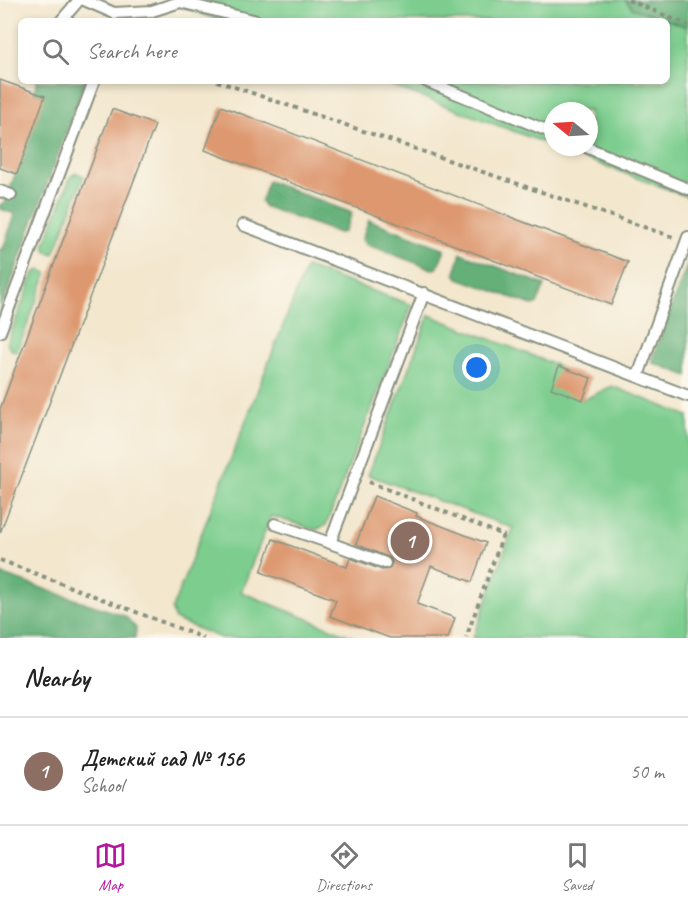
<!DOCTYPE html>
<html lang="en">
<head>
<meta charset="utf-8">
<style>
  :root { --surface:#fff; --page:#f6f6f6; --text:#222; --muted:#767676; --line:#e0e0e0; --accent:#b5179e }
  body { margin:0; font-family:Caveat,sans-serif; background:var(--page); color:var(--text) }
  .compass { position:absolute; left:544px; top:102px; width:54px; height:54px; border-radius:50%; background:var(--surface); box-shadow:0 3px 9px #0003; rotate:288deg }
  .you { position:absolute; left:477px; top:368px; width:21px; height:21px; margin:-15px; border:4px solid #fff; border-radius:50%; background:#1a73e8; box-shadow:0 0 0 9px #1a73e833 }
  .badge { display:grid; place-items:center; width:39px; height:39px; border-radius:50%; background:var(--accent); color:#fff; font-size:20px; font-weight:700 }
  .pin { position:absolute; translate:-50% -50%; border:3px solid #fff; box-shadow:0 2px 6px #0006 }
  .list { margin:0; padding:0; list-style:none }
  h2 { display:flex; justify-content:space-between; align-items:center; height:78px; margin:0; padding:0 24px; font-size:26px }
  h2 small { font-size:20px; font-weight:400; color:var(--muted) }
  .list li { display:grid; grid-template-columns:39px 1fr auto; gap:18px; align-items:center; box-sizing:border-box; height:108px; padding:0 24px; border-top:2px solid var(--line) }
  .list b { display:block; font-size:22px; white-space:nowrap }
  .list p { margin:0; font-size:20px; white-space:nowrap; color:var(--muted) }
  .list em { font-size:20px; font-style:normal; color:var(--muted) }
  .icon { flex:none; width:33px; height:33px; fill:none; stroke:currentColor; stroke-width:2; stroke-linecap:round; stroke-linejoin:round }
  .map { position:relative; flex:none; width:688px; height:638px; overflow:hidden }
  .search { position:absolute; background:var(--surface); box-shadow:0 3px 9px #0003; left:18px; right:18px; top:18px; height:66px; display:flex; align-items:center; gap:15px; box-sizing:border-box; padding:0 21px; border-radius:9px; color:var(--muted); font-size:22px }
  .sheet { height:186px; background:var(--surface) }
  nav { display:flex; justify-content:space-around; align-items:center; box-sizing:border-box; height:84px; border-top:2px solid var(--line); background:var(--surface); font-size:16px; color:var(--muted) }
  nav a { display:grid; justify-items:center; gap:3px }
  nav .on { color:var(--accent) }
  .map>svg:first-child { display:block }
  .green { fill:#7ccd8e; stroke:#4e8561; stroke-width:1.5 }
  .forest { fill:#65b079; stroke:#427656; stroke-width:1.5 }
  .building { fill:#dd986f }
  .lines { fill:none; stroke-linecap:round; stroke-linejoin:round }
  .service-casing { stroke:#899281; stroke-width:14 }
  .path { stroke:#899281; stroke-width:4; stroke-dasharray:4.5 4.5; stroke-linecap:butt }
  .service { stroke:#fff; stroke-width:10 }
</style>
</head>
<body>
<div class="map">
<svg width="688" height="638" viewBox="0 0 688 638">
  <rect width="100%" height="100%" fill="#fbf7ec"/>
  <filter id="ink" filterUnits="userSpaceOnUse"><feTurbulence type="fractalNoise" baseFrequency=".0167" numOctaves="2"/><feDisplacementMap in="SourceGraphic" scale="12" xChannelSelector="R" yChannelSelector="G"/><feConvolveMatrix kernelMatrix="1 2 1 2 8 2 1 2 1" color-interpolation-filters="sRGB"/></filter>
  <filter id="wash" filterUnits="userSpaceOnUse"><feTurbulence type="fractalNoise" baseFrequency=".008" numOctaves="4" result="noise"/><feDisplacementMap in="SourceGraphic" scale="24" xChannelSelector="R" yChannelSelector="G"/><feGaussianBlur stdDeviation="1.35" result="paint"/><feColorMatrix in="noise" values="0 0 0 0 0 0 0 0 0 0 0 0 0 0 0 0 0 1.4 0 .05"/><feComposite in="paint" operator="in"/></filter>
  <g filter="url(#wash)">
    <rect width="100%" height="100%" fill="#f3e7ce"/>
    <path class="green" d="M164,0H625L632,8L688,27V197L554,147H589V111H553V146L379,81H667V21H220Z
      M76,173L84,176L54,254L46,251L44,246L71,176Z
      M306,267L412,305L326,525L316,530L271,516L241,592L355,638H221L181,622L174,618L172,609Z
      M40,270L47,273L17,352L10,349L7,343L34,273Z
      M429,315L559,366L583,400L612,386L688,416V638H473L513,528L368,475Z"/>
    <path class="forest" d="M625,0H688V27L632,8Z
      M37,81H85L0,312V249H3L15,214L0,209V205L5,202L44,96L34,92Z
      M268,181L352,213L344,232L339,233L265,207L261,201Z
      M369,220L445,249L437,268L432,269L365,244L362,239Z
      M461,253L545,285L537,304L532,305L458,278L455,273Z
      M688,262V376L651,362Z
      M0,574L125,616L136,628L135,638H0Z"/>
    <g id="blocks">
      <path class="building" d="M0,80L45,96L17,174L0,168Z
        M221,106L628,262L611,305L205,150Z
        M112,109L155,125L0,533V409Z
        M559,366L591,378L583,400L551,388Z
        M374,496L417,513L416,516L486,543L472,582L431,566L417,604L455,618L448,638H390L330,616L336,600L261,572L273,539L347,567L350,558L382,570L389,569L392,562L390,558L356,544Z"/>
    </g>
  </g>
  <g filter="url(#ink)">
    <use href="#blocks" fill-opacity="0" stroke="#899281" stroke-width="1.5"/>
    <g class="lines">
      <g class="service-casing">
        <path id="service" d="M84,0L114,13L152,11L180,2L257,21
          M61,21L79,0
          M426,81L553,133
          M586,147L688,189
          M0,191L11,195
          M243,225L688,396
          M0,332L94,81
          M638,376L688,237
          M275,524L330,543
          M385,563L330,543L424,293"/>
      </g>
      <path class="path" d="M628,0L688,25
        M217,81L673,237
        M369,482L503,535L466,638
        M0,560L204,638"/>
      <use href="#service" class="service"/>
    </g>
  </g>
</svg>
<svg class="compass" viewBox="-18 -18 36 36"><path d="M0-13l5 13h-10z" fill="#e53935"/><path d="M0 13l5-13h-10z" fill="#767676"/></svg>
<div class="you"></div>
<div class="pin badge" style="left:410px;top:541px;background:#8d6e63">1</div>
<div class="search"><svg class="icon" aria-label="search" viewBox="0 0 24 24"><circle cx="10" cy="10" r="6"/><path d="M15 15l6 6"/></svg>Search here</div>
</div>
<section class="sheet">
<h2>Nearby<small></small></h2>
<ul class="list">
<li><span class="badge" style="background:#8d6e63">1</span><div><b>Детский сад № 156</b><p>School</p></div><em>50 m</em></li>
</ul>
</section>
<nav>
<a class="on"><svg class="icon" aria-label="map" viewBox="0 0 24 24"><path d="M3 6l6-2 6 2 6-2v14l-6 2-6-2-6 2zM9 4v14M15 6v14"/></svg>Map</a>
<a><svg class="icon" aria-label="directions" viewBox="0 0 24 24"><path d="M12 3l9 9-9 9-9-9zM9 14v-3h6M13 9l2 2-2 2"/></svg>Directions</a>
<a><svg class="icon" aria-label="saved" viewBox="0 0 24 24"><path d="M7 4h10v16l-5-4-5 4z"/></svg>Saved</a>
</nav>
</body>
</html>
